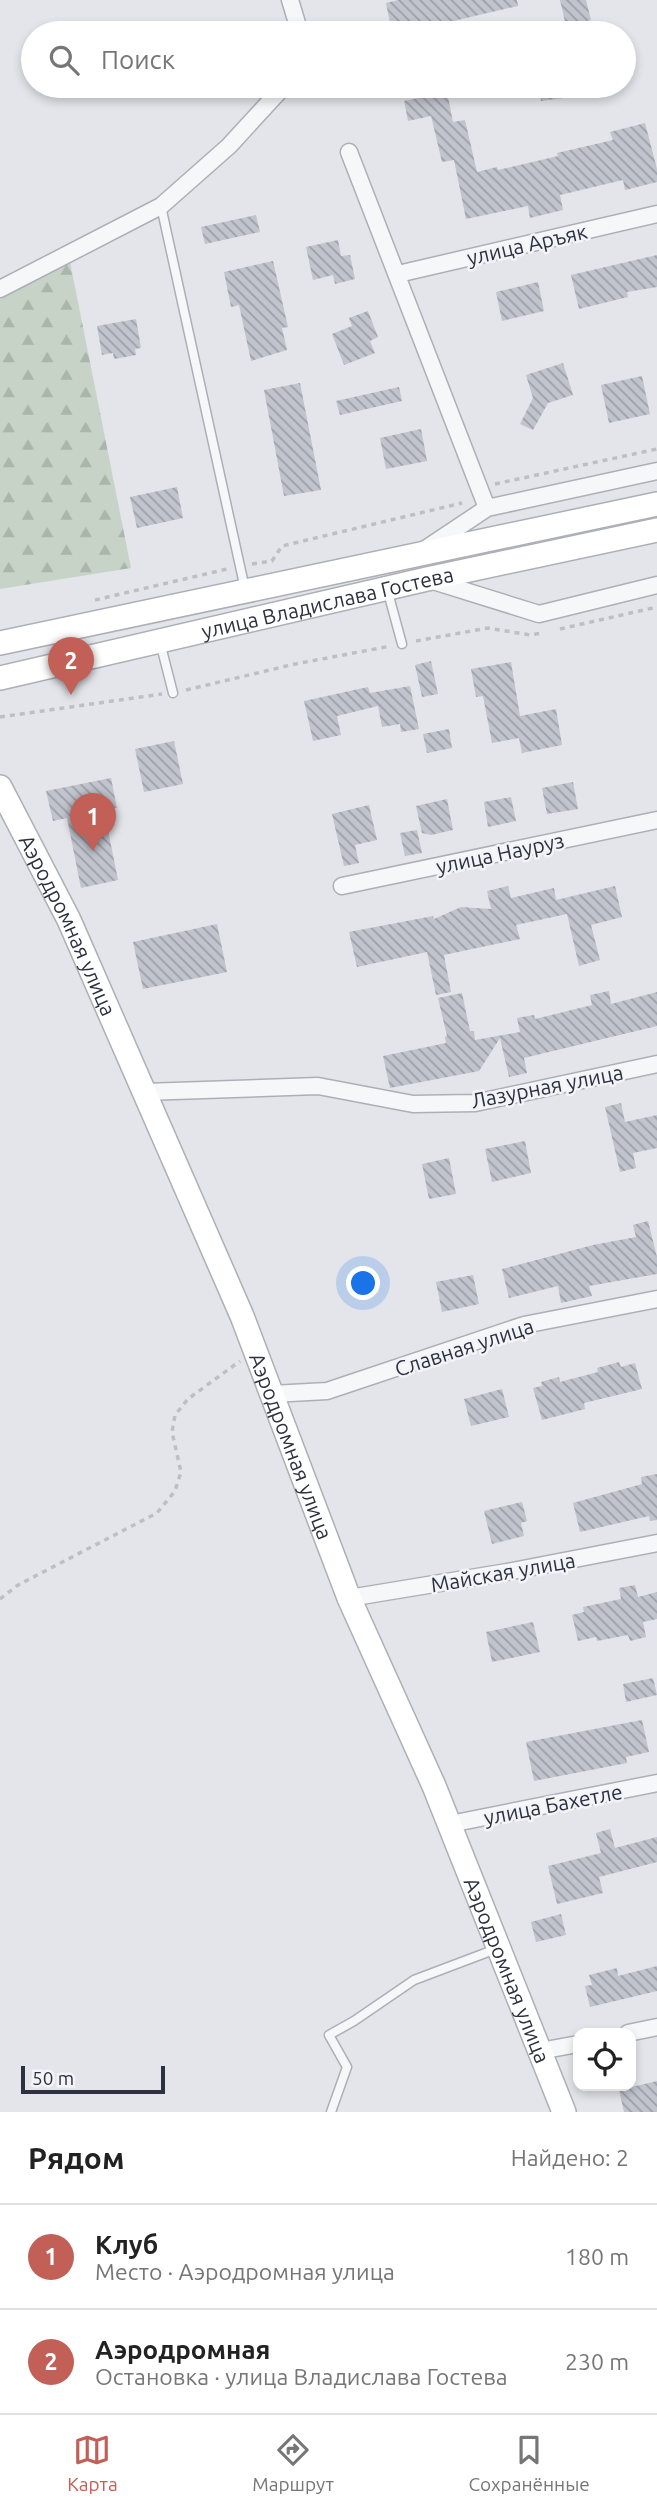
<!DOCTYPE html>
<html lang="ru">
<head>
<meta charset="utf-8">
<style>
  :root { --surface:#fff; --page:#f6f6f6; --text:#222; --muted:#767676; --line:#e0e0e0; --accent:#c25f56 }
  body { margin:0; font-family:Ubuntu,sans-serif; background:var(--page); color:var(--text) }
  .controls { position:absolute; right:21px; bottom:21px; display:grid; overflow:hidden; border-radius:14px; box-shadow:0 4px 10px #0003 }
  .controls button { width:63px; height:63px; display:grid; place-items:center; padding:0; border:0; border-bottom:2px solid var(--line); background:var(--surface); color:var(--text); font:35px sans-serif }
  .scale { position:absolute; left:21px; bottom:18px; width:144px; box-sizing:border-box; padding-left:7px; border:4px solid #2d3041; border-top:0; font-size:19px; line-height:24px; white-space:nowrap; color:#2d3041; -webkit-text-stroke:5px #f3f4f8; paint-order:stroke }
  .you { position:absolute; left:364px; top:1284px; width:24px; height:24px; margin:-18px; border:5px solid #fff; border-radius:50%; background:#1a73e8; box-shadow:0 0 0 10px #1a73e833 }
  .badge { display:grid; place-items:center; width:46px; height:46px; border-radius:50%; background:var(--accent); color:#fff; font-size:23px; font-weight:700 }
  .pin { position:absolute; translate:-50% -58px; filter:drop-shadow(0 2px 4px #0008) }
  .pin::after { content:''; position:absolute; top:37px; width:24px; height:21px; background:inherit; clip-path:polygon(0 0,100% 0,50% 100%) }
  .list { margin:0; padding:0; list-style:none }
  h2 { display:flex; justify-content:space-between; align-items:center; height:91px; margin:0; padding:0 28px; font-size:30px }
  h2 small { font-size:23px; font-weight:400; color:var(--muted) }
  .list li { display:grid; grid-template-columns:46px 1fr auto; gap:21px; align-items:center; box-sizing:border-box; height:105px; padding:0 28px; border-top:2px solid var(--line) }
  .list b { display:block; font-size:26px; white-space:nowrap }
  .list p { margin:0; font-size:23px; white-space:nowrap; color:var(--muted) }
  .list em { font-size:23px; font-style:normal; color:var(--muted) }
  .icon { flex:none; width:38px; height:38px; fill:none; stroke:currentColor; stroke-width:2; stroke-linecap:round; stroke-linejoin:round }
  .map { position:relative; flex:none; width:657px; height:2112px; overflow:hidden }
  .search { position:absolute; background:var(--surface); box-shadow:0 4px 10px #0003; left:21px; right:21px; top:21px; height:77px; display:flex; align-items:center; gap:18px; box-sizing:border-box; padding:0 24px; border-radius:38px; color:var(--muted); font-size:26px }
  .sheet { height:301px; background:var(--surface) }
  nav { display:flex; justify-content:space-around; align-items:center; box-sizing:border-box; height:98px; border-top:2px solid var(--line); background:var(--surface); font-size:19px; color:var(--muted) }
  nav a { display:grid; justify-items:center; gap:4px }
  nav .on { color:var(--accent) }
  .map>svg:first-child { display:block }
  .forest { fill:url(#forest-firs) }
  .building { fill:url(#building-back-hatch) }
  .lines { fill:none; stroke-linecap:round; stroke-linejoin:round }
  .lane-casing { stroke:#adafb7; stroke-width:11 }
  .street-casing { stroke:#adafb7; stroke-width:19 }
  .secondary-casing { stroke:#adafb7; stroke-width:26 }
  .path { stroke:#bebfc5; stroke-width:3.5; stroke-dasharray:5 5; stroke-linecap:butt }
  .lane { stroke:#f6f7f9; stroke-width:8 }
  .street { stroke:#f6f7f9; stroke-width:16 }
  .secondary { stroke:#fff; stroke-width:23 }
  .labels { text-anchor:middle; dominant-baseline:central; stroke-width:5; stroke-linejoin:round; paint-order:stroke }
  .street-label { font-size:21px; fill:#2d3041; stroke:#f3f4f8 }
</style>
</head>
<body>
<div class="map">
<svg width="657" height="2112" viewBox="0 0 657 2112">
  <defs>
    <pattern id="forest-firs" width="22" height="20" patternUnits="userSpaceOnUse" patternTransform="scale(1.75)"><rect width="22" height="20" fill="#c6d3c6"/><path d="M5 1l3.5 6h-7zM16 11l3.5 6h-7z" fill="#aab5ab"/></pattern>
    <pattern id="building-back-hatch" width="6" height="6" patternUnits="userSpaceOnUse" patternTransform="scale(1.75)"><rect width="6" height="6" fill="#c1c3cd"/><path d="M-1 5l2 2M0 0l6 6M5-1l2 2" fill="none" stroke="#9d9fa8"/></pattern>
  </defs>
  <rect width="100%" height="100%" fill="#e4e5ea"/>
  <path class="forest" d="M69,257L131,568L0,589V299Z"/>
  <path class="building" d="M398,0H517L518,6L428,27L429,33H392L386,3Z
    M560,0H586L591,20L566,26Z
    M539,86H583L584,95L541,101Z
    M447,92L453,122L465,120L477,172L497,167L498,170L558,156L557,153L613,140L610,132L645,123L657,169V182L625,190L623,180L560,195L563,210L530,218L528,206L466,219L454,160L442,162L431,116L408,121L404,101Z
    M256,215L260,232L205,244L201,227Z
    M338,240L341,256L350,255L355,279L335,284L333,275L313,280L306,247Z
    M657,255V287L627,292L628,297L579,309L571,275Z
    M273,261L288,327L282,328L287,350L251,361L239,305L231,307L224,272Z
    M538,282L544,311L502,321L496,292Z
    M368,311L378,337L370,341L375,353L344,365L332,334L352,326L349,318Z
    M136,319L141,348L135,349L136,355L114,359L113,353L102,355L97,326Z
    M563,363L573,395L548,403L533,430L520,424L533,398L526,375Z
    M642,376L650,414L609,423L601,385Z
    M300,383L321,490L284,496L264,390Z
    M399,387L402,401L340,415L336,401Z
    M421,429L427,461L386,469L380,438Z
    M177,487L183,518L137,528L130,497Z
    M431,661L438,694L422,697L415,665Z
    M511,662L520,716L556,709L562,745L522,753L519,738L492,743L483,696L476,697L471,669Z
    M410,686L419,729L401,732L400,724L382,727L378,706L337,716L341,735L313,741L304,701L368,687L370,693Z
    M449,729L452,748L427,753L423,734Z
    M174,741L183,784L144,792L135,749Z
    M111,778L117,808L104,810L118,880L81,888L67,818L53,821L46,791Z
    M573,782L578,809L547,814L542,788Z
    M511,797L516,821L488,827L484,802Z
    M447,799L453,830L431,835L422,833L416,806Z
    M369,805L377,840L355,845L359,863L344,866L332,814Z
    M417,830L422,853L405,856L400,833Z
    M508,886L511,898L554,888L556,900L615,886L622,917L591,925L600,960L579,966L567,914L516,925L520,939L444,955L451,992L436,995L427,952L357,967L349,932L433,916L434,919L461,907L491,909L487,891Z
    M217,924L227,972L143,989L133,942Z
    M609,991L611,1004L657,992V1026L524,1058L527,1073L509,1077L500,1038L479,1071L390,1088L383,1056L446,1043L445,1037L447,1036L438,998L462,993L470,1031H474L475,1040L520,1032L517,1018L534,1015L535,1019L592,1005L590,995Z
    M621,1103L625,1122L657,1115V1148L633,1153L636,1168L620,1172L605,1107Z
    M525,1141L531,1173L492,1182L485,1149Z
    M449,1158L456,1194L429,1199L422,1164Z
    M648,1221L657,1257V1274L589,1286L592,1296L561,1303L558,1286L509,1298L502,1269L593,1245L636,1237L633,1225Z
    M473,1275L479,1304L442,1312L436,1282Z
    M619,1362L621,1367L635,1363L642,1389L584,1403L585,1409L542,1420L533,1388L542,1386L541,1382L559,1377L560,1382L598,1372L597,1368Z
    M502,1389L509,1417L471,1426L464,1399Z
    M657,1474V1520L650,1521L649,1516L580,1532L573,1503L642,1484L641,1477Z
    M522,1502L527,1521L521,1523L524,1536L492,1544L484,1511Z
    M635,1585L638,1597L657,1592V1619L643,1622L646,1637L630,1641L628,1635L597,1641L596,1637L578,1641L572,1615L584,1612L583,1607L621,1599L619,1588Z
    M533,1622L540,1652L492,1662L486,1632Z
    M653,1678L657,1695L626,1702L623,1684Z
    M642,1720L649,1752L626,1757L627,1763L534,1781L526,1742Z
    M610,1829L615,1848L657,1837V1862L599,1877L603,1893L557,1904L548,1866L601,1853L596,1833Z
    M561,1914L566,1935L536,1942L531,1922Z
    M657,1966V1991L590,2007L585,1986L592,1985L589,1975L617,1968L618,1976Z
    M657,2081V2112H624L619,2090Z"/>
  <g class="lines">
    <g class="lane-casing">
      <path id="lane" d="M161,206L245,589
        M387,589L402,644
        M160,642L173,693
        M331,2112L347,2067L329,2035L354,2021L414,1980L496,1949"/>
    </g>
    <g class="street-casing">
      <path id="street" d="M290,0L300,33
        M349,152L487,508
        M398,274L657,214
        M0,289L161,206L229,146L284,86
        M424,550L487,508L657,471
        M430,580L539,614L657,585
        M342,886L657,820
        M144,1092L318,1086L413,1104L475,1103L657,1064
        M272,1394L327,1391L524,1325L657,1299
        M349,1598L507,1572L657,1543
        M450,1824L657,1783
        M628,2033L657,2027
        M540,2051L578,2044"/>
    </g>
    <g class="secondary-casing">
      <g id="secondary">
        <path d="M0,643L657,504"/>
        <path id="s1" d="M0,678L427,579L657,530"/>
        <path id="s2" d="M0,787L69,920L242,1316L349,1598L434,1786L564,2112"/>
      </g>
    </g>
    <path class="path" d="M495,484L657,449
      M252,564L272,561L282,546L462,503
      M95,600L227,569
      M560,629L657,607
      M416,641L488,628L530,635L542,633
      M186,690L295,664L391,646
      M0,717L162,694
      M0,1599L18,1585L157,1513L175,1491L181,1472L172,1432L175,1415L188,1399L240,1361"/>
    <use href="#lane" class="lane"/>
    <use href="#street" class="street"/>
    <use href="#secondary" class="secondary"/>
  </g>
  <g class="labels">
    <g class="street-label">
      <text transform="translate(527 244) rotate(-13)">улица Аръяк</text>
      <text stroke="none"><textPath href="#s1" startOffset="336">улица Владислава Гостева</textPath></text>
      <text transform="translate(500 853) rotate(-12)">улица Науруз</text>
      <text stroke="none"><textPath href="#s2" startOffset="154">Аэродромная улица</textPath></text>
      <text transform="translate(547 1086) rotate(-11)">Лазурная улица</text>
      <text transform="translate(464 1347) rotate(-18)">Славная улица</text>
      <text stroke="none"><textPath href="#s2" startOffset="721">Аэродромная улица</textPath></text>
      <text transform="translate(503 1572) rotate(-10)">Майская улица</text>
      <text transform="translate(553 1804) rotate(-11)">улица Бахетле</text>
      <text stroke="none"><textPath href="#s2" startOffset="1288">Аэродромная улица</textPath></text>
    </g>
  </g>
</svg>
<div class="controls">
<button><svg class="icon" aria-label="locate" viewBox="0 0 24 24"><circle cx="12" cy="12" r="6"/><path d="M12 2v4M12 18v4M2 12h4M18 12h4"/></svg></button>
</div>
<div class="scale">50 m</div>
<div class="you"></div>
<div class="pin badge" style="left:93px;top:851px">1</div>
<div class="pin badge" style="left:71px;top:695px">2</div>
<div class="search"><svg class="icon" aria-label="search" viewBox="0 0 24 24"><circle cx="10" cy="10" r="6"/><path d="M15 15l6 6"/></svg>Поиск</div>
</div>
<section class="sheet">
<h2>Рядом<small>Найдено: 2</small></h2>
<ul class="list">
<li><span class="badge">1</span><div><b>Клуб</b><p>Место · Аэродромная улица</p></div><em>180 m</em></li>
<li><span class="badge">2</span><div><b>Аэродромная</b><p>Остановка · улица Владислава Гостева</p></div><em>230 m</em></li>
</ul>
</section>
<nav>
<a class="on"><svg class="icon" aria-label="map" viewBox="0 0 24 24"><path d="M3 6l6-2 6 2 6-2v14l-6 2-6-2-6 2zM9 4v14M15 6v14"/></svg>Карта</a>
<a><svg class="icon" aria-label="directions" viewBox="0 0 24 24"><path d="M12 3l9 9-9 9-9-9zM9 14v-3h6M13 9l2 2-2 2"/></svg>Маршрут</a>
<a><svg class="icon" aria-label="saved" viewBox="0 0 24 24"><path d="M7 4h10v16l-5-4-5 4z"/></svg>Сохранённые</a>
</nav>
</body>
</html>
